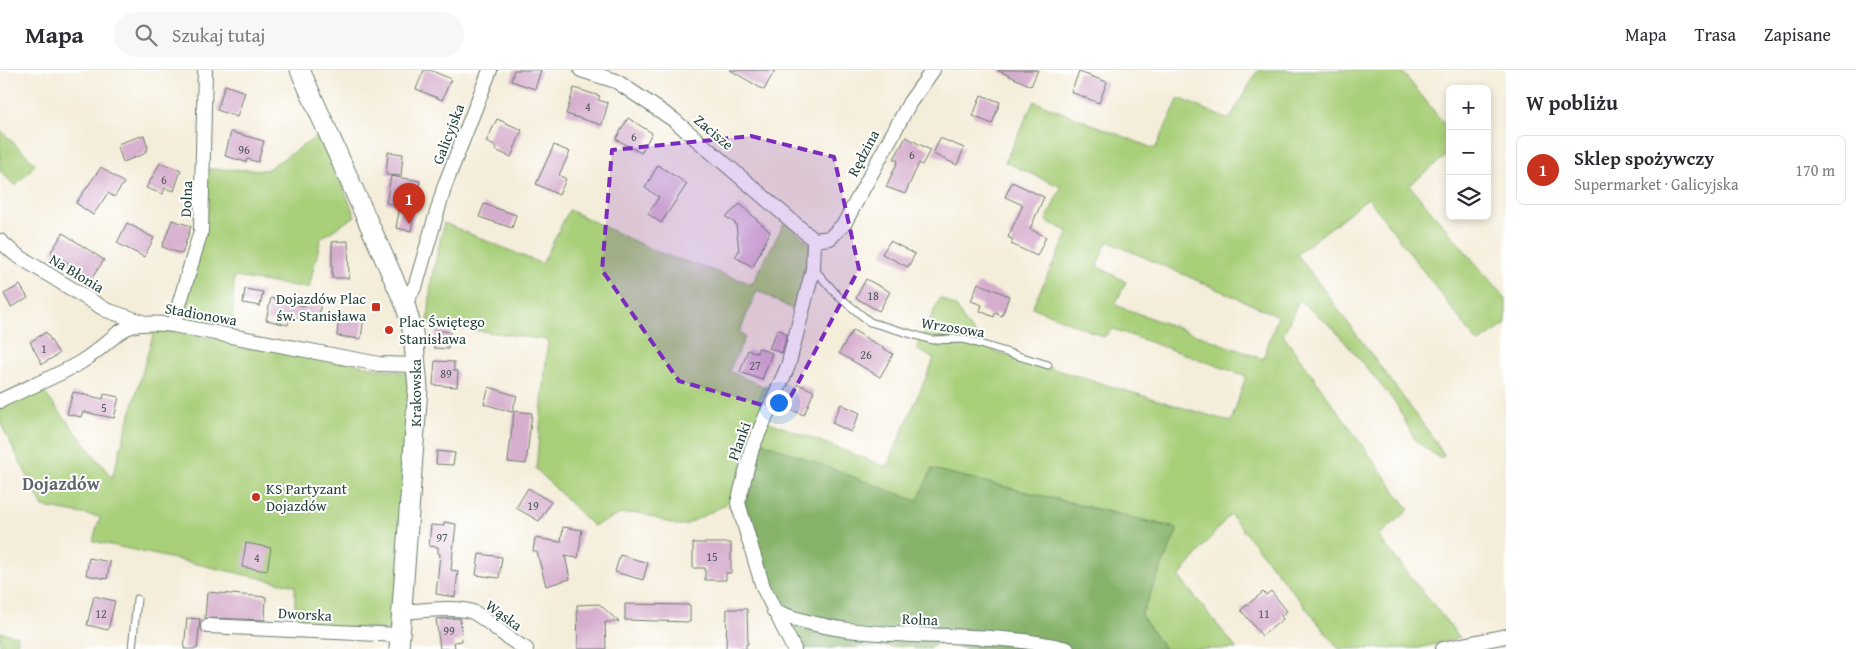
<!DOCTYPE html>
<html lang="pl">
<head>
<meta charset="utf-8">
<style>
  :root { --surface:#fff; --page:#f7f7f7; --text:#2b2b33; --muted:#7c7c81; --line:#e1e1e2; --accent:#c8321e }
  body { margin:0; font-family:"Gentium Book Plus",serif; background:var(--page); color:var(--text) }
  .controls { position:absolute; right:15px; top:15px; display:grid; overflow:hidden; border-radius:8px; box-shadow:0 2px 8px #0003 }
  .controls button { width:45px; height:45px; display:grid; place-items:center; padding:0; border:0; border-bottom:1px solid var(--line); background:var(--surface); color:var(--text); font:25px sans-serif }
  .you { position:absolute; left:778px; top:332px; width:18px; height:18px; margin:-12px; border:4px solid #fff; border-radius:50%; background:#1a73e8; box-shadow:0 0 0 8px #1a73e833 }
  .badge { display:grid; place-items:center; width:32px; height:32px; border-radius:50%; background:var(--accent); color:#fff; font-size:16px; font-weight:700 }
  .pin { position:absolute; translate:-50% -41px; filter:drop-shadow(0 1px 2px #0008) }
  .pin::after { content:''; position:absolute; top:26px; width:18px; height:15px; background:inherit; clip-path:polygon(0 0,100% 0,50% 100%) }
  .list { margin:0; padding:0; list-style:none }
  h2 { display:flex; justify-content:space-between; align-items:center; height:65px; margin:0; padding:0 20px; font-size:21px }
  h2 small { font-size:16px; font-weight:400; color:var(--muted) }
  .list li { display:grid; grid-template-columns:32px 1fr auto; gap:15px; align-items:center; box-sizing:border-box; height:70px; margin:0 10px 10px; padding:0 10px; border:1px solid var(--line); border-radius:8px }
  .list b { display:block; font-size:19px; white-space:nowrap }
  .list p { margin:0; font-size:16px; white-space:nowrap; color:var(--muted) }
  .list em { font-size:16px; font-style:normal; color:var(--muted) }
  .icon { flex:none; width:28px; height:28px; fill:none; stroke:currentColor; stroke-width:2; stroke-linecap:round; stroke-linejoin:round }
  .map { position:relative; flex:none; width:1506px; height:579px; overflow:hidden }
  header { display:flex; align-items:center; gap:30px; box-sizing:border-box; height:70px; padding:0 25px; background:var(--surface); border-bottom:1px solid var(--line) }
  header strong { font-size:24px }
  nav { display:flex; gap:28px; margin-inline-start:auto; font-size:18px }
  .search { width:350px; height:45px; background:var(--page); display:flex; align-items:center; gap:12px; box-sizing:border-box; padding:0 18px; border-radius:28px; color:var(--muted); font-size:19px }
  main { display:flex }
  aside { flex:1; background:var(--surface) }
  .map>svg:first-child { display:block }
  .green { fill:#a9cf79; stroke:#648656; fill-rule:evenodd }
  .forest { fill:#86b269; stroke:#52784e }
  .building { fill:#d6aecd }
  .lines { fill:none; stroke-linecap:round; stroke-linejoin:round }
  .lane-casing { stroke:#6a7b6e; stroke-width:9 }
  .street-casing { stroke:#6a7b6e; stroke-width:16 }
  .secondary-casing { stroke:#6a7b6e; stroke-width:21 }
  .lane { stroke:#fff; stroke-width:7 }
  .street { stroke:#fff; stroke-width:14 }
  .secondary { stroke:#fff; stroke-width:19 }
  .marked { fill:#7b2cbf; fill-opacity:0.2; stroke:#7b2cbf; stroke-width:4; stroke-dasharray:10 6; stroke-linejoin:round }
  .poi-dot { fill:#c8321e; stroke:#fff; stroke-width:2 }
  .labels { text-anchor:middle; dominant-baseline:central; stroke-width:4; stroke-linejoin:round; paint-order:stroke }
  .number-label { font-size:12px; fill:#4d595a }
  .street-label { font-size:15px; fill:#1f3d34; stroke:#fff }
  .poi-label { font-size:15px; fill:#1f3d34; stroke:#fff; text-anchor:start }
  .quarter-label { font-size:18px; font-weight:bold; fill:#5f656a; stroke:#fff }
</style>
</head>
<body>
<header>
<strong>Mapa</strong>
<div class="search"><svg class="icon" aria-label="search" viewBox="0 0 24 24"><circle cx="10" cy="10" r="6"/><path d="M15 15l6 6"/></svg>Szukaj tutaj</div>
<nav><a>Mapa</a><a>Trasa</a><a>Zapisane</a></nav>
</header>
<main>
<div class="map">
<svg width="1506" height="579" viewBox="0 0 1506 579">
  <rect width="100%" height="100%" fill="#fff"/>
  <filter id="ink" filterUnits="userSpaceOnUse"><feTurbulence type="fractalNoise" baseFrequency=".02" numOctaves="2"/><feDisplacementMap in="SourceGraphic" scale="10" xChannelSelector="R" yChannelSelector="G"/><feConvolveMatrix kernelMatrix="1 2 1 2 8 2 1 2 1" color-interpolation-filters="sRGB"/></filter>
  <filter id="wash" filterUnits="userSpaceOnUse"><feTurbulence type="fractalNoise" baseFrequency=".0096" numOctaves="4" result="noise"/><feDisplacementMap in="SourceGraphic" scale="20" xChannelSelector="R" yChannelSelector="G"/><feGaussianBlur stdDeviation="1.12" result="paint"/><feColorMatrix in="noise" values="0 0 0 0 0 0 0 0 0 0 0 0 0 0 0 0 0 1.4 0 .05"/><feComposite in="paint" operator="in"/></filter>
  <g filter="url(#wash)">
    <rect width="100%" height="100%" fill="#f4edd9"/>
    <path class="green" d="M1258,0H1401L1450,61V83L1409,115L1506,229V254L1478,273L1368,128L1297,184L1434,369L1444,386L1439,388L1415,370L1395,332L1333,258L1299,230L1283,265L1409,440L1378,466L1460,568L1419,578L1339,579L1230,444L1179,507L1237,579H1165L1141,546L1177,458L932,399L917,432L759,371L767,351L887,397L934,289L916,279L940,228L957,237L965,253L993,281L1231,352L1246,306L1113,259L1104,267L1032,237L1069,162L1046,151L1061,117L1005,92L1034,31L1155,79L1179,28L1229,50ZM1107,171L1278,246L1263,289L1115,235L1126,212L1097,196Z
      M0,60L36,94L15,116L0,101Z
      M321,64L355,146L321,168L309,218L234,207L232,261L178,250L207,99L266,100Z
      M569,140L657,182L752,214L785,152L810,174L799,243L757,220L739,263L745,267L729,301L773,321L749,374L733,423L725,435L685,455H676L640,443L621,444L593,456L536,399L548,270L428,254L431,211L444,153L542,194Z
      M155,258L411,304L397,560L295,556V516L93,471L100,447L43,437L0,352V336L40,317L112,408Z
      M0,562L18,566L17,579H0Z"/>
    <path class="forest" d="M759,371L917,431L932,399L1178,459L1141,545L1165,579H967L939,572L929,579H914L912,576L799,579L767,516L742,424Z"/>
    <g id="blocks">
      <path class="building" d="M424,0H430L451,9L442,30L416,19Z
        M514,0H541L535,19L511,11Z
        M730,0H775L764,20Z
        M997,0H1038L1031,16Z
        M1079,2L1107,12L1099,33L1071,22Z
        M225,15L245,22L237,47L217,40Z
        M574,18L600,26L598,30L608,33L602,55L566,44Z
        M981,25L1000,32L992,54L973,46Z
        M628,48L652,63L641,83L616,69Z
        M497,49L522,60L511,87L495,80L497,77L486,72Z
        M231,62L264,71L258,92L247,89L246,92L225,86Z
        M144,65L148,78L144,84L123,92L117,74Z
        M906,67L930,80L922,95L919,93L905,124L886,117L898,91L894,89Z
        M940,68L964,78L957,95L933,84Z
        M554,75L570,82L559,105L566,109L559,125L536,114Z
        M388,82L403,84L401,106L386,105Z
        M160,93L181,100L174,121L165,118L163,124L146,118Z
        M658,95L687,114L661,153L648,144L659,127L645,118Z
        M101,97L124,113L114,127L108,123L93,145L76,133Z
        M391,106L420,111L411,161L396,158L400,136L386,133Z
        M1012,112L1044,127L1030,159L1046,167L1037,186L1011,174L1013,170L1008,167L1023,135L1005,127Z
        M484,134L516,145L512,158L479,147Z
        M740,134L770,162L753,197L735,187L739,181L736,154L726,147Z
        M172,150L191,156L182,184L162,177Z
        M127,153L154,168L144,187L117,173Z
        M63,163L104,190L92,208L51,182Z
        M348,171L349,208H332V172Z
        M890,171L915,184L908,197L882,184Z
        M866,209L890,222L879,241L856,228Z
        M978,213L1009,226L1002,246L995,243L994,247L980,241L982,235L971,231Z
        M20,215L28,228L11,237L4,224Z
        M245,219L263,222L260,236L243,233Z
        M271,228L304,236L305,232L320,235V251L290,247L288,255L266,250Z
        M339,244L364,246L361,269L337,266Z
        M778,259L787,264L782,283L769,278Z
        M436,260L450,262L448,279L434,278Z
        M853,260L893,284L880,307L839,283Z
        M46,262L59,284L42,294L30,272Z
        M758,278L772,283L762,310L740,302L748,280L757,283Z
        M435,291L454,292V301H458L457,317L433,315Z
        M798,314L814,321L804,345L787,338Z
        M489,317L517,326L512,342L484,334Z
        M73,322L103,329L104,324L119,327L114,348L83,342L81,347L67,344Z
        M841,334L860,343L851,362L832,353Z
        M514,341L532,343L526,394L508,392Z
        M437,381L455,383L453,395L436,394Z
        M528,418L551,432L539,451L516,438Z
        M444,452L456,454L451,500L458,501L455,527L436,524L440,484L438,483V477L429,476L431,455L444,456Z
        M563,457L582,460L578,488L565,486L570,509L546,516L537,482L533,481L535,468L561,472Z
        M246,473L271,478L267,501L242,497Z
        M693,473H731V503H726V510H705V498H693Z
        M479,484L502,487L499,508L476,505Z
        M620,485L648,493L643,510L615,502Z
        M89,488L110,492L107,509L86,505Z
        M1271,521L1287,541L1281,546L1283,549L1262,566L1241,540L1263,522L1266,525Z
        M207,522L266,527L265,550L205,548Z
        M94,526L115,531L108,560L87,555Z
        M599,534L619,552H605L606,579H578L577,535Z
        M625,534L690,535V552L625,550Z
        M727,539H747L748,574H746V579H726Z
        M187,548L200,549L197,579H184Z
        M460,548L462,571L454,572L455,578L440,579L436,549Z"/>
    </g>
  </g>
  <g filter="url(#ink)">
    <use href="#blocks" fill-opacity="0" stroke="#6a7b6e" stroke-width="1"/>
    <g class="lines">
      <g class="lane-casing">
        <path id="lane" d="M814,199L838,226L870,252L932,270L963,269L1048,295
          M132,579L137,529"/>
      </g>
      <g class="street-casing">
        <path id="street" d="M581,0L616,11L674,50L814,170
          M814,170L830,168L844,154L910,32L933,0
          M0,171L15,184L106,240L142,252
          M405,234L416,214L445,115L490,0
          M173,255L201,161L205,0
          M0,331C26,318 56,307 81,292C122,266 116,248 173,255L379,294L417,295
          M774,541C866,579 971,555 1067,579
          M402,542C419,541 460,535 475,543C493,554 507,569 526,579
          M208,556L400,565
          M794,579L763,517L738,433L752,378L788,296L813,199L814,170
          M1443,579L1506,566"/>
      </g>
      <g class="secondary-casing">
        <path id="secondary" d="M300,0L405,234L413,263L418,318L399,579"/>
      </g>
      <use href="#lane" class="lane"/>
      <use href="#street" class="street"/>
      <use href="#secondary" class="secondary"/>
    </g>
  </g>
  <path class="marked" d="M751,66L834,87L859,199L783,341L679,311L602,200L612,80Z"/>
  <g class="poi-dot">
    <rect x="371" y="232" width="10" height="10" rx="2.5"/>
    <circle cx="389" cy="260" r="5"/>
    <circle cx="256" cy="427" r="5"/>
  </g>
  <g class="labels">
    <g class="number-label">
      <text x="588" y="36">4</text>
      <text x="634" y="66">6</text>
      <text x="244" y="79">96</text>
      <text x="912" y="84">6</text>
      <text x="164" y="109">6</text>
      <text x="873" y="225">18</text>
      <text x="44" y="278">1</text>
      <text x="866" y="284">26</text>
      <text x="755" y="295">27</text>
      <text x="446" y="303">89</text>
      <text x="104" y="337">5</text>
      <text x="533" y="435">19</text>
      <text x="442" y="467">97</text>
      <text x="712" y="486">15</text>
      <text x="257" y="487">4</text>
      <text x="101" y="543">12</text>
      <text x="1264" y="543">11</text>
      <text x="449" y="560">99</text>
    </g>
    <g class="street-label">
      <text transform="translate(714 62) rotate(40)">Zacisze</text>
      <text transform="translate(448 64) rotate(-69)">Galicyjska</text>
      <text transform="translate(863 83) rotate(-62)">Rędzina</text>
      <text transform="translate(186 129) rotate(-88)">Dolna</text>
      <text transform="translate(77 203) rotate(31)">Na Błonia</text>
      <text transform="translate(201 244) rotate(10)">Stadionowa</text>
      <text transform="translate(953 257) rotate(9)">Wrzosowa</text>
      <text transform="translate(415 323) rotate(-90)">Krakowska</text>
      <text transform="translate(739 371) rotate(-70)">Płanki</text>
      <text transform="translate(305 544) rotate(3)">Dworska</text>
      <text transform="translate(504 545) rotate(36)">Wąska</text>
      <text transform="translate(920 549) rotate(2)">Rolna</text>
    </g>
    <g class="poi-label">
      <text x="366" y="228" text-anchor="end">Dojazdów Plac<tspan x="366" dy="17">św. Stanisława</tspan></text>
      <text x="399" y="251">Plac Świętego<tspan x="399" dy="17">Stanisława</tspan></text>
      <text x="266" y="418">KS Partyzant<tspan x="266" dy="17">Dojazdów</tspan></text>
    </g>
    <g class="quarter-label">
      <text x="61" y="413">Dojazdów</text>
    </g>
  </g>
</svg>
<div class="controls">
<button>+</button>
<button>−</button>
<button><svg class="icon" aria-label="layers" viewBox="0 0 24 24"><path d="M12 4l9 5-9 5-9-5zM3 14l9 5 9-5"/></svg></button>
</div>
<div class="you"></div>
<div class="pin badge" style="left:409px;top:154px">1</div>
</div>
<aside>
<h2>W pobliżu<small></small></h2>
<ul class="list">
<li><span class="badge">1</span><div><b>Sklep spożywczy</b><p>Supermarket · Galicyjska</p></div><em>170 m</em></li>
</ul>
</aside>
</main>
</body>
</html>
